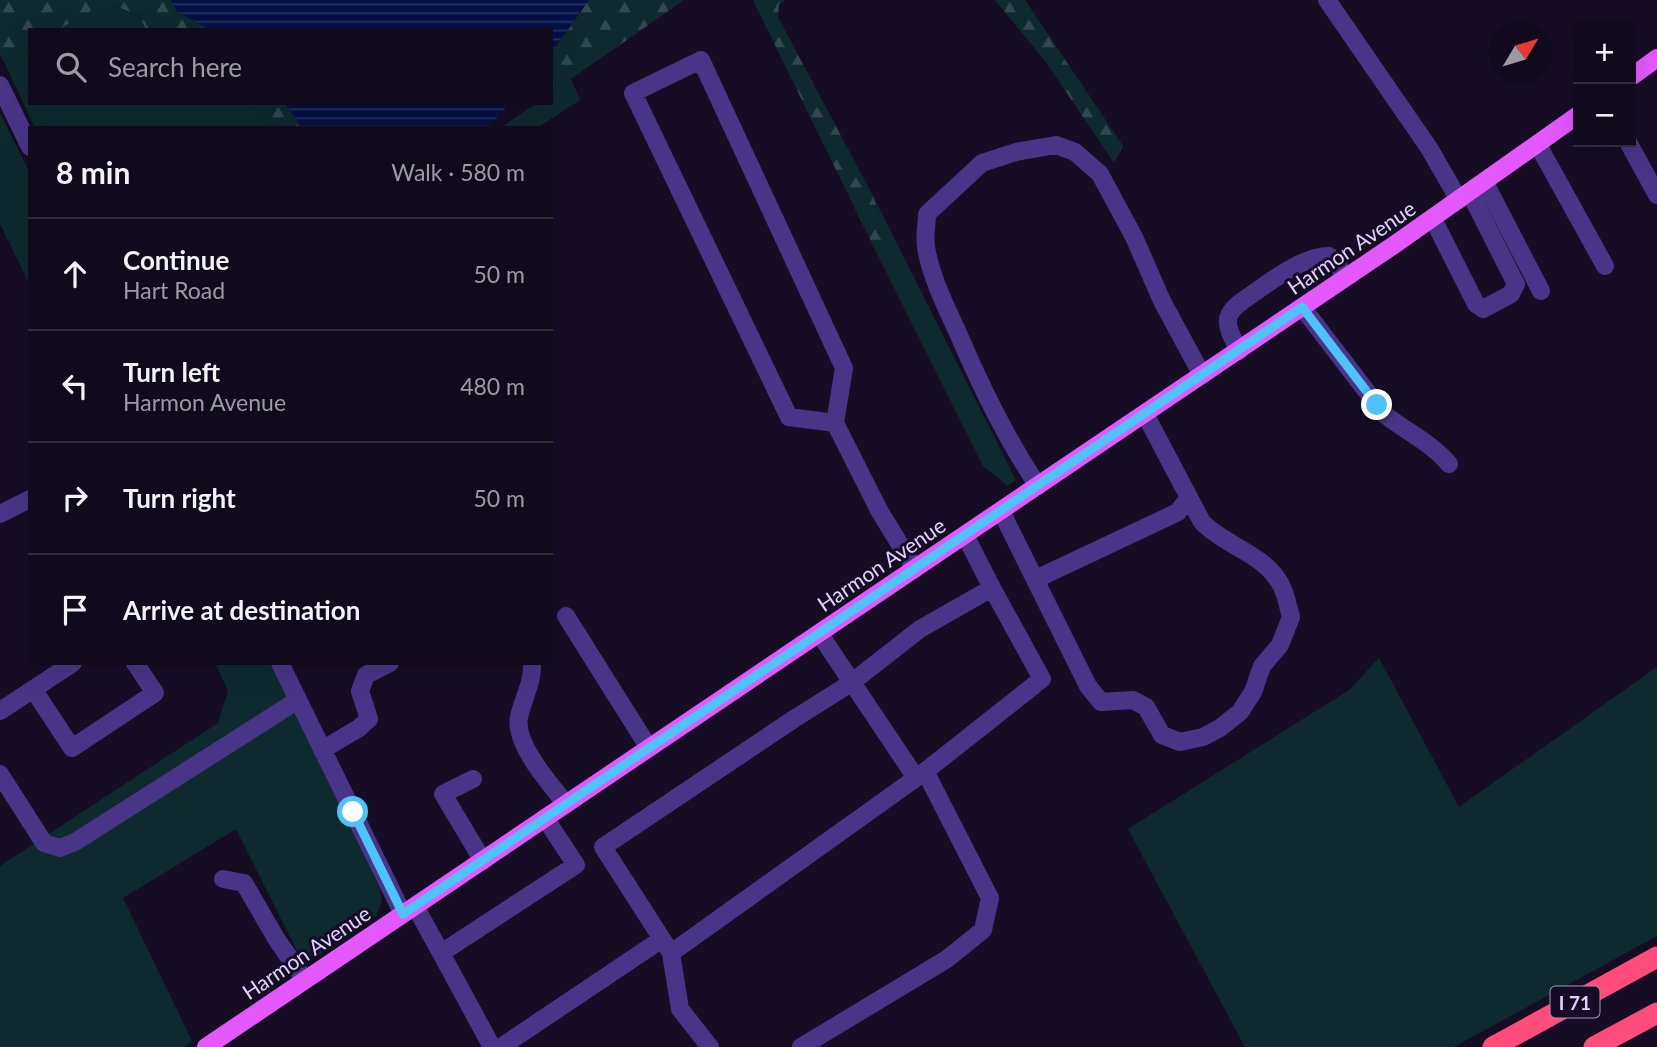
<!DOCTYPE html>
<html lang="en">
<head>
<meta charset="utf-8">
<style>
  :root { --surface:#100a1c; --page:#1e1829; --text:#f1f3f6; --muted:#9c9aa3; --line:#302b3b }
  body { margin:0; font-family:Lato,sans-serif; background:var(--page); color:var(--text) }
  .controls { position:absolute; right:21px; top:21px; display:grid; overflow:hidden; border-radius:0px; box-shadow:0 7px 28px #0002 }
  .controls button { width:63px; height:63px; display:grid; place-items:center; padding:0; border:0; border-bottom:2px solid var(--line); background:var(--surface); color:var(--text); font:35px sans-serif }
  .compass { position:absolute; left:1489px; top:21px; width:63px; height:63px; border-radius:50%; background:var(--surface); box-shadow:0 7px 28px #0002; rotate:52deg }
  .stop { position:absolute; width:21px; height:21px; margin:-16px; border:5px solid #4fc3f7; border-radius:50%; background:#fff }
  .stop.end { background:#4fc3f7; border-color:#fff; box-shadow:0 2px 7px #0008 }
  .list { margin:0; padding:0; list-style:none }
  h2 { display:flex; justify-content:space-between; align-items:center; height:91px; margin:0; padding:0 28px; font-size:30px }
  h2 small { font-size:23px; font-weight:400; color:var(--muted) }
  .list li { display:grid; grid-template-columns:46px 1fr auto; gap:21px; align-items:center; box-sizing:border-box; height:112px; padding:0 28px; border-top:2px solid var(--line) }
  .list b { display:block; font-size:26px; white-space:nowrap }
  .list p { margin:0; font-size:23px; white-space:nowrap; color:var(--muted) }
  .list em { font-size:23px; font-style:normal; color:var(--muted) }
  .icon { flex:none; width:38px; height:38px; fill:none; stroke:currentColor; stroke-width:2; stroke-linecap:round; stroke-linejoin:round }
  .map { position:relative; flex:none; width:1657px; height:1047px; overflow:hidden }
  .search { position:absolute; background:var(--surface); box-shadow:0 7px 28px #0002; left:28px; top:28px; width:525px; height:77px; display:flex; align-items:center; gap:18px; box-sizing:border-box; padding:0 24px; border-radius:0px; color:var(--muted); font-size:26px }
  .panel { position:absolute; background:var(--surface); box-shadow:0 7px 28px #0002; left:28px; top:126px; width:525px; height:539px; border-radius:0px }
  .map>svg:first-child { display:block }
  .grass { fill:#0f2a2f }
  .forest { fill:url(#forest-firs) }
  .water { fill:url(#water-rules) }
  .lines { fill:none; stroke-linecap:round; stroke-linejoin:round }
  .minor { stroke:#493587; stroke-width:18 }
  .major { stroke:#e458ff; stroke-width:18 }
  .highway { stroke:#ff4c7b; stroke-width:21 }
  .route { stroke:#4fc3f7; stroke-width:9 }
  .labels { text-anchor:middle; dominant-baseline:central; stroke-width:6; stroke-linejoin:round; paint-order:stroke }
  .shield { fill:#160d25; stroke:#a396be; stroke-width:2 }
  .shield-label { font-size:19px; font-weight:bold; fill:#e0d1ff }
  .street-label { font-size:21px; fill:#e0d1ff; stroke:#160d25 }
</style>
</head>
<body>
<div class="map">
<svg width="1657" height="1047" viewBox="0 0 1657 1047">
  <defs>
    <pattern id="forest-firs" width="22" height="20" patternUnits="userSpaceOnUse" patternTransform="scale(1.75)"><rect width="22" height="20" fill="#0f2a2f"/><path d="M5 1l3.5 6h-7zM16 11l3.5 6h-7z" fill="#32484e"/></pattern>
    <pattern id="water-rules" width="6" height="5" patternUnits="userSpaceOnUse" patternTransform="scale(1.75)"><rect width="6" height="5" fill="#061044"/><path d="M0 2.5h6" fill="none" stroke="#2a3260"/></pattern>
  </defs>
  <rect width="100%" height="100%" fill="#160d25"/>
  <path class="grass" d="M106,2L139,17L146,30H58Z
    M30,47V103H249L275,128H35L4,62Z
    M571,79L580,100L537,128H501L536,103H551V93Z
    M0,113L30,173V285L0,224Z
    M874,198L1016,480L1008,486L983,466L884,268L893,273Z
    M1379,658L1459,807L1657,667V936L1454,1047H1245L1128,829L1349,690Z
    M215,663H272L379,886L382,902L376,916L304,965L236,829L123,898L192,1041L184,1047H0V866L218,723L228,691Z"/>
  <path class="forest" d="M0,0H171L178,12L210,30H146L139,16L106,2L58,30H30V47L4,62L0,55Z
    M589,0H684L551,93V53Z
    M753,0H786L779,4L778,17L874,198L893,273L884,268Z
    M995,0H1025L1123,146L1114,163L1046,62Z
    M249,103H285L302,128H275Z"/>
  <path class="water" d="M171,0H589L551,53V30H210L178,12Z
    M285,103H510L488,128H302Z"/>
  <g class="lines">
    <path class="minor" d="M1327,0L1429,148L1459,200
      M0,85L30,147
      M1628,142L1657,195
      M1538,145L1605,266
      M1485,183L1541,291
      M1433,219L1476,304L1483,309L1511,294L1516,284L1470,193
      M1302,307L1384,414C1405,431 1432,443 1449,464
      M1239,351C1229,330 1219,318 1241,302C1265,286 1300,256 1329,256L1337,263L1345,278
      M835,423L844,368L701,60L633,93L789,417L835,423L880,512L915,569
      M1038,486C1005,437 981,387 958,333C945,305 931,277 926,247C924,236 927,225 927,214L982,163L1016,152L1056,145L1075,152L1100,174L1134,237L1162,301L1202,375
      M1001,511L1088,686L1101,702L1133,700L1146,707L1162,735L1180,742L1203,737L1220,728L1240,712L1253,692L1262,666L1280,645L1291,617C1288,607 1286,594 1281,585C1265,554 1225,546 1202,522L1145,414
      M0,514L30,499
      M1036,579L1178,512L1189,497
      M566,616L649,748
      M819,633L916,778L671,953L603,847L794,719L851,683L920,629L992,588L965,535
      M280,663L403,914
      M532,663C533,683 523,698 519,717C514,744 550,784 566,804
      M33,689L72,748L155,693L135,663
      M0,711L73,663
      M322,750L359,728L369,719L360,691L366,675L390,663
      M0,774L44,843L60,848L75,842L298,700
      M918,777L1042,679L992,588
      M473,779L443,794L483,861
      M223,879L244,883L277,940L305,980
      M415,906L441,953L576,865L545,818
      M441,953L492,1047
      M671,953L680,1009L710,1047
      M501,1047L662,939
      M801,1047L947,959L983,930L990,898L925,771"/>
    <path class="major" d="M1631,77L1657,58
      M206,1047L1394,245L1578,115"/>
    <path class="highway" d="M1493,1047L1657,957
      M1594,1047L1657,1013"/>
  </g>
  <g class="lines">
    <path class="route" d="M353,812L403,914L1302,307L1377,405"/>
  </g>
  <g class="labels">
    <rect class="shield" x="1550.5" y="986.5" width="49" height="31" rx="5"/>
    <g class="shield-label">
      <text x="1575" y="1002">I 71</text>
    </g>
    <g class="street-label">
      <text transform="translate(1351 247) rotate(-34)">Harmon Avenue</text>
      <text transform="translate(881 564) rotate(-34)">Harmon Avenue</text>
      <text transform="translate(306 952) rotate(-34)">Harmon Avenue</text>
    </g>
  </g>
</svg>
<div class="controls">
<button>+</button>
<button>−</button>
</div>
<svg class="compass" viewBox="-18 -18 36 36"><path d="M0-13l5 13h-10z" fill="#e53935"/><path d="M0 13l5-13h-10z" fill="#9c9aa3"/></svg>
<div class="stop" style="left:353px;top:812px"></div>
<div class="stop end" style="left:1377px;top:405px"></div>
<div class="search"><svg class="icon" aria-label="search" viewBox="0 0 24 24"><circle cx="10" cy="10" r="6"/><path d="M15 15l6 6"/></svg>Search here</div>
<section class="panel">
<h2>8 min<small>Walk · 580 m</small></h2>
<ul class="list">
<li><svg class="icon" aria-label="ahead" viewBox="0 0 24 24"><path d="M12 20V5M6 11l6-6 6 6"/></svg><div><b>Continue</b><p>Hart Road</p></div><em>50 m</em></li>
<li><svg class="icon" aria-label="left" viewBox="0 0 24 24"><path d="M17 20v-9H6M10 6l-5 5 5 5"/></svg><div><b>Turn left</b><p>Harmon Avenue</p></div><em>480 m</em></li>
<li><svg class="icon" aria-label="right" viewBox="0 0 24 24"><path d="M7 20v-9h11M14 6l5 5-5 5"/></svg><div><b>Turn right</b></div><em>50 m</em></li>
<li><svg class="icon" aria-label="arrive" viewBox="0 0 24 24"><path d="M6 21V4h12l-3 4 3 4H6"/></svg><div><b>Arrive at destination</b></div></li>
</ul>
</section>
</div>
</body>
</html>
